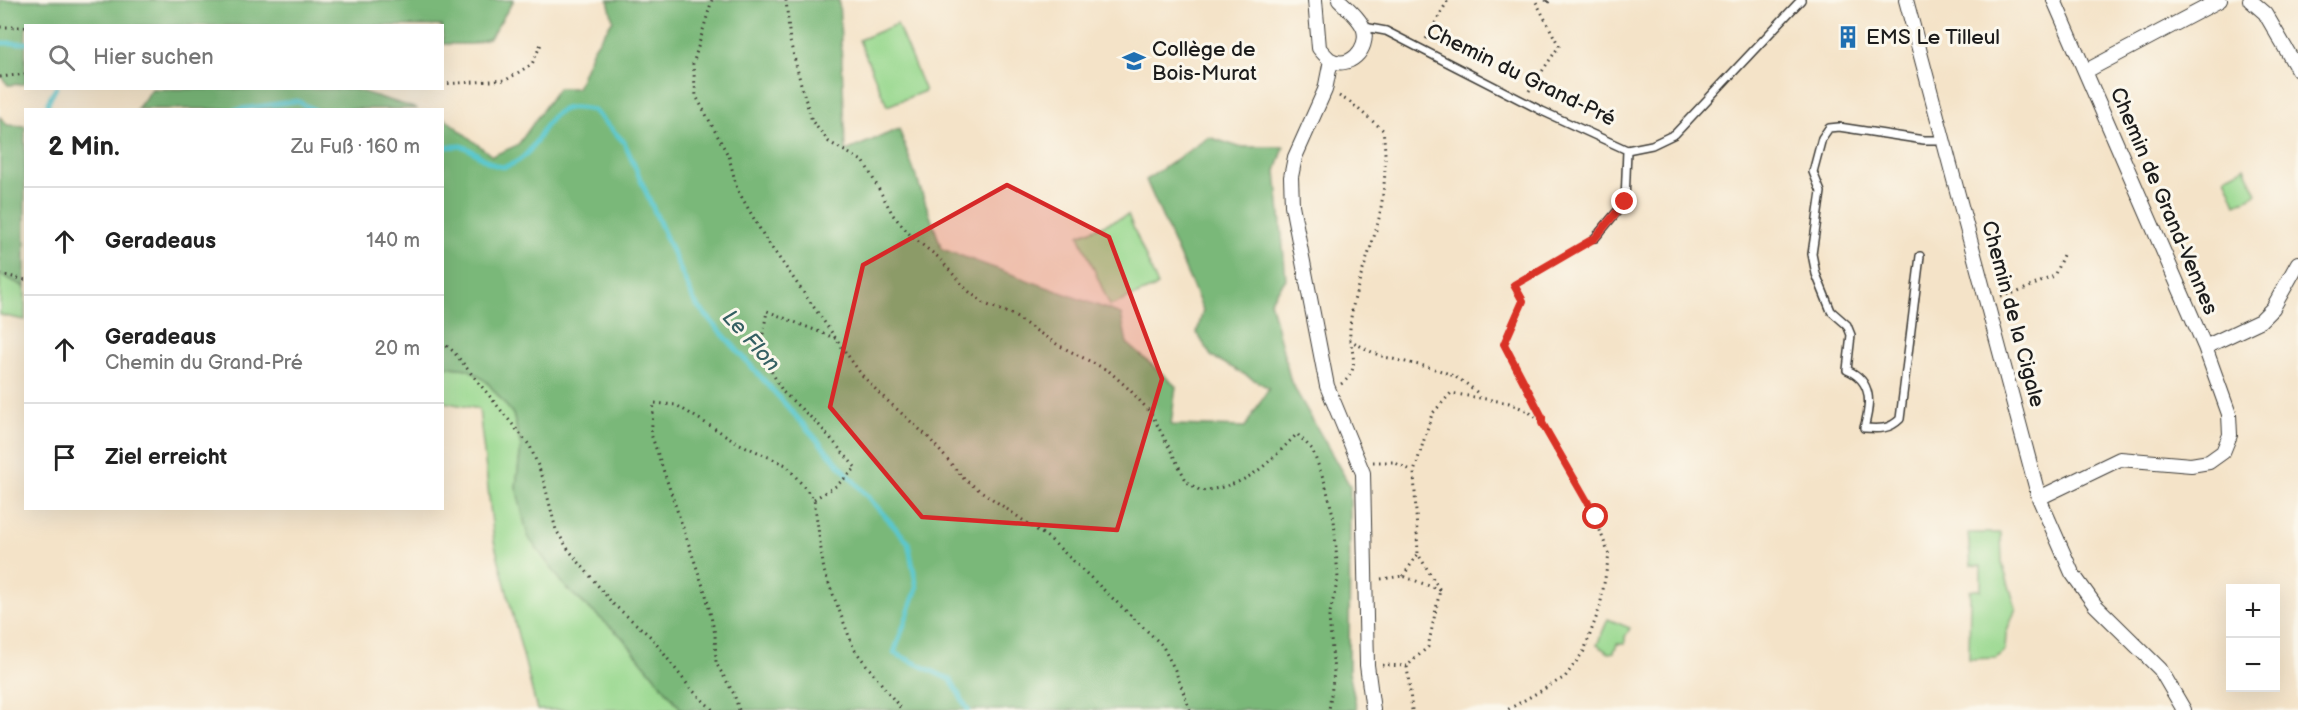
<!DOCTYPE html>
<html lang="de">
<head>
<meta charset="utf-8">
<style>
  :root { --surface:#fff; --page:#f6f6f6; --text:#222; --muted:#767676; --line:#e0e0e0 }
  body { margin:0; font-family:"Balsamiq Sans",sans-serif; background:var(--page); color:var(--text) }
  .controls { position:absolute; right:18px; bottom:18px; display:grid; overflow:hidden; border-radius:0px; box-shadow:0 6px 24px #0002 }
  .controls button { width:54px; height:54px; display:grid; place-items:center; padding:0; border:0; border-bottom:2px solid var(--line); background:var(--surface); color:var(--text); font:30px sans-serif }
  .stop { position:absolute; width:18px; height:18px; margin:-14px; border:4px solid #d93025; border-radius:50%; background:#fff }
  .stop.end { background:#d93025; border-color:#fff; box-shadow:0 2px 6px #0008 }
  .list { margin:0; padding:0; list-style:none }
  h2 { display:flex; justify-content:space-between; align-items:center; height:78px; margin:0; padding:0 24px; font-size:26px }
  h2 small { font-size:20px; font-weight:400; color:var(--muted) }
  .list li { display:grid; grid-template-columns:39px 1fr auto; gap:18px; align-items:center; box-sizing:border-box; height:108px; padding:0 24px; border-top:2px solid var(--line) }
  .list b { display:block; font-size:22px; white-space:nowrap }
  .list p { margin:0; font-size:20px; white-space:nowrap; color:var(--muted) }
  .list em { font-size:20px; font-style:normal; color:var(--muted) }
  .icon { flex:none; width:33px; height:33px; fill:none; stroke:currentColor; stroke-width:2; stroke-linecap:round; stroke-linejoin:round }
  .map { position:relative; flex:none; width:2298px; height:710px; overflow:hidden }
  .search { position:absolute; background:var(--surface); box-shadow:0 6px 24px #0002; left:24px; top:24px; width:420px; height:66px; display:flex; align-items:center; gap:15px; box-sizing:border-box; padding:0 21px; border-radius:0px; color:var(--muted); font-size:22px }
  .panel { position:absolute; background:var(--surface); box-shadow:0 6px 24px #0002; left:24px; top:108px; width:420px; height:402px; border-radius:0px }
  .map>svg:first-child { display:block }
  .green { fill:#98d88e; stroke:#5a7a55; stroke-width:1.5 }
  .forest { fill:#7ab879; stroke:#4b6a4a; stroke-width:1.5 }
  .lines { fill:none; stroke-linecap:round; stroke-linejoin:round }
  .stream { stroke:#5ac7ce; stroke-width:5 }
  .service-casing { stroke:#3c3a36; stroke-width:10 }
  .minor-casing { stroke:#3c3a36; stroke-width:16 }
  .path { stroke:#3c3a36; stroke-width:3; stroke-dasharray:1.5 4.5; stroke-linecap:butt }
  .service { stroke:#fff; stroke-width:7 }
  .minor { stroke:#fff; stroke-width:14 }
  .route { stroke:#d93025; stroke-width:8 }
  .marked { fill:#d62828; fill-opacity:0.2; stroke:#d62828; stroke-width:4.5; stroke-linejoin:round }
  .labels { text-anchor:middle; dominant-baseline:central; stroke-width:6; stroke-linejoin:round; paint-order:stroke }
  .poi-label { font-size:21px; fill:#1c1c1c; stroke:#fbf7ec; text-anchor:start }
  .street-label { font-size:21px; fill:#1c1c1c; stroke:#fbf7ec }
  .water-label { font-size:22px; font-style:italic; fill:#356063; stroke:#fbf7ec }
</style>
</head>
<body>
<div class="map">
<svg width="2298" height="710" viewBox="0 0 2298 710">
  <rect width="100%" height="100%" fill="#fbf7ec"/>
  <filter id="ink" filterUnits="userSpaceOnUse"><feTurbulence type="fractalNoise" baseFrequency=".0167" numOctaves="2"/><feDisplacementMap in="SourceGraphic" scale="12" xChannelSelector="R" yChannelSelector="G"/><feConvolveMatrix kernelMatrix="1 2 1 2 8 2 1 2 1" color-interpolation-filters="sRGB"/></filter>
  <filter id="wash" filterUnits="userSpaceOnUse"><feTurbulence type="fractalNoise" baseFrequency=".008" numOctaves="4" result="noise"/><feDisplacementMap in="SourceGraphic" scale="24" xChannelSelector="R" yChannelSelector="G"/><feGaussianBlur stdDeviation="1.35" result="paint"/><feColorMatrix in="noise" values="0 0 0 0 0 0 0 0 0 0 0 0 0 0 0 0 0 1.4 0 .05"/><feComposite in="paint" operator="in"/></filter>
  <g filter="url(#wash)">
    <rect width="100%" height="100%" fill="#f4e3c8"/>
    <path class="green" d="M897,24L925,91L887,106L859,40Z
      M2245,167L2257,194L2236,204L2225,177Z
      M1128,215L1158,286L1110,306L1079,235Z
      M0,274L25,287V320L0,315Z
      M442,366L468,369L487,382L513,414L521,446L516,487L567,589L622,637L682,710H537L494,541L479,409L443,402Z
      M1968,533H2001L2002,563L2016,608L2006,634L2005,650L1996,658L1969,659L1970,590H1981V566L1971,565Z
      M1608,619L1630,628L1625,637V644H1617L1614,652L1609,653L1597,645Z"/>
    <path class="forest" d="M0,0L449,1L514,0L490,38L472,44H443L442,26H26L25,84L8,85L0,75Z
      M608,0H839L846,151L899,129L942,249L1121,314L1127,343L1176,386L1171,425L1245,427L1269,388L1211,356L1197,333L1203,310L1146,180L1209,137L1239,147H1284L1276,171L1286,279L1270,301L1291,382L1350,486L1349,672L1357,710H682L622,637L567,589L528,537L516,487L521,446L513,414L487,382L468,369L443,366V117L492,156L518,145L558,88H577L593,49L613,20Z
      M152,89H353L418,109H137Z
      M0,117L7,125L25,126V287L0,274Z"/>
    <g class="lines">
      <path class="stream" d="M0,43H26
        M48,110V102L56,88
        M234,110L297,101L315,110
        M442,147C448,147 455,146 461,146C476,149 492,171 507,166C541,156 540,113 569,108C577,107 586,109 593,110L624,142L695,303L908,542L917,588L894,653L951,680L968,710"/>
    </g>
  </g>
  <g filter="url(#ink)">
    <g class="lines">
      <g class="service-casing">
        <path id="service" d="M1364,27L1386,31L1542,111L1627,150L1652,145L1675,134L1801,0
          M1595,238L1625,202L1627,150
          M1920,256L1900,419C1889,430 1878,429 1864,428C1871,404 1873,381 1847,370L1851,335L1847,325L1831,311L1816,274L1812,254L1821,192L1813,172L1822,138L1829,128L1839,127L1924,140H1943"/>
      </g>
      <g class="minor-casing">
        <path id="minor" d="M1315,0L1319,48C1322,52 1326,56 1329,59C1349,71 1369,49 1364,30C1361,19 1347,8 1339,0
          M1906,0L2039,498L2072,573L2095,605L2160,669L2184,710
          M2250,0L2265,13L2298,70
          M1331,60L1325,90L1295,157L1291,177L1292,205L1327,386L1363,473L1367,665L1373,710
          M2086,71L2220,0
          M2205,347L2260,321L2273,308L2298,263
          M2039,498L2120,459L2191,465L2209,462L2223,452L2230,435L2229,414L2205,347L2054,0"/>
      </g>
      <path class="path" d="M712,0L693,64L696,96L729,157L737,189L765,238L861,374L881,395L928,437L965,480L1050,539L1162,645L1175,670L1190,710
        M786,0L790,41L802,88L812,121L829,142L864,162L893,215L912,237L938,257L967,290L985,304L1011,314L1058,345L1109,371L1130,390L1151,413L1187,482L1201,491C1250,485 1264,467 1297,434L1312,449L1325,483L1334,519L1338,579L1329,617L1334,672L1329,710
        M1546,0L1547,4L1550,0
        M0,27H26
        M1426,39L1448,0
        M0,77L26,74
        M442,84L506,80L532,64L541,44
        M1529,91L1559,46L1535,0
        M1339,96L1350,102L1383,130C1387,159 1385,189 1379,218C1370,258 1348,298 1350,340
        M0,274L26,280
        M2001,296L2018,292L2054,276L2063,255
        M442,342L453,351L530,446L543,478L556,530L568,549L613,604L651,637L691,689L713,710
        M1341,384C1358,373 1354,357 1350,340C1362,347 1375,355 1389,358C1427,368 1450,367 1480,395
        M1542,423V417L1504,344L1523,301L1514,285L1585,244
        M1373,462H1393L1413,471
        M814,499L836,486L856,468L819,425L783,392L760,351L767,311L837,339
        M1403,576L1418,554
        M1381,579L1403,576L1440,590
        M1382,665L1407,666
        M739,710L734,694L716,663L715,634L706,595L651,434L654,403L676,405L740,444L786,465L814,499L824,571L854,649L902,710
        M1412,710L1407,666L1428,647L1440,590L1418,554L1414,472L1432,414L1451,393L1509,403L1528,411L1542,423L1595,517L1609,555L1600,607L1584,651L1565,677L1507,710"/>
      <use href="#service" class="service"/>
      <use href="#minor" class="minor"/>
    </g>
  </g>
  <g class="lines" filter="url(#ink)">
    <path class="route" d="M1596,517L1542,423V417L1504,344L1523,301L1514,285L1595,238L1625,202"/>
  </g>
  <path class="marked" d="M1007,185L1109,237L1162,379L1117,530L922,517L830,407L863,265Z"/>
  <defs>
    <g id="building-bare" transform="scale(1.8)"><path d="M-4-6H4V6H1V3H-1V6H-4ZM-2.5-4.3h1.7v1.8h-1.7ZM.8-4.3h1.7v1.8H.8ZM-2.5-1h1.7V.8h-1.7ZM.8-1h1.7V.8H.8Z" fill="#1f6fb2" stroke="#fbf7ec" stroke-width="2.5" paint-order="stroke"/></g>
    <g id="school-bare" transform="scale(1.8)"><path d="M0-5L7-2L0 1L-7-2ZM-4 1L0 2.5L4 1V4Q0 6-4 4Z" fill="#1f6fb2" stroke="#fbf7ec" stroke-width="2.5" paint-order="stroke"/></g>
  </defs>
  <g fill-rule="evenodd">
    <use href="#building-bare" x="1848" y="37"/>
    <use href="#school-bare" x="1134" y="61"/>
  </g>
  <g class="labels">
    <g class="poi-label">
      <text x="1866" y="37">EMS Le Tilleul</text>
      <text x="1152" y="49">Collège de<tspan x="1152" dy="24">Bois-Murat</tspan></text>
    </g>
    <g class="street-label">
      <text transform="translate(1521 75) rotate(26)">Chemin du Grand-Pré</text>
      <text transform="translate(2164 201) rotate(67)">Chemin de Grand-Vennes</text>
      <text transform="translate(2013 314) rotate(75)">Chemin de la Cigale</text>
    </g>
    <g class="water-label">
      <text transform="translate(751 341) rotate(48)">Le Flon</text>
    </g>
  </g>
</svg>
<div class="controls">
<button>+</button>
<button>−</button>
</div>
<div class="stop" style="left:1596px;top:517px"></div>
<div class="stop end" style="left:1625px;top:202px"></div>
<div class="search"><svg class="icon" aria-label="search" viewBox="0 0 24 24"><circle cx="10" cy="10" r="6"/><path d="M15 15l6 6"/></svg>Hier suchen</div>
<section class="panel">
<h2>2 Min.<small>Zu Fuß · 160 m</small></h2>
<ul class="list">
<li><svg class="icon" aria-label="ahead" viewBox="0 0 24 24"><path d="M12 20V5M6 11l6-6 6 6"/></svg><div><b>Geradeaus</b></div><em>140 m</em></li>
<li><svg class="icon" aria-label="ahead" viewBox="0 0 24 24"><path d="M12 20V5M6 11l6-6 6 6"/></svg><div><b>Geradeaus</b><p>Chemin du Grand-Pré</p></div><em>20 m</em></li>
<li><svg class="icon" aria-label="arrive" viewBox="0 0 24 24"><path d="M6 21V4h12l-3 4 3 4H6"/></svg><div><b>Ziel erreicht</b></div></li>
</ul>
</section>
</div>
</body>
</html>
